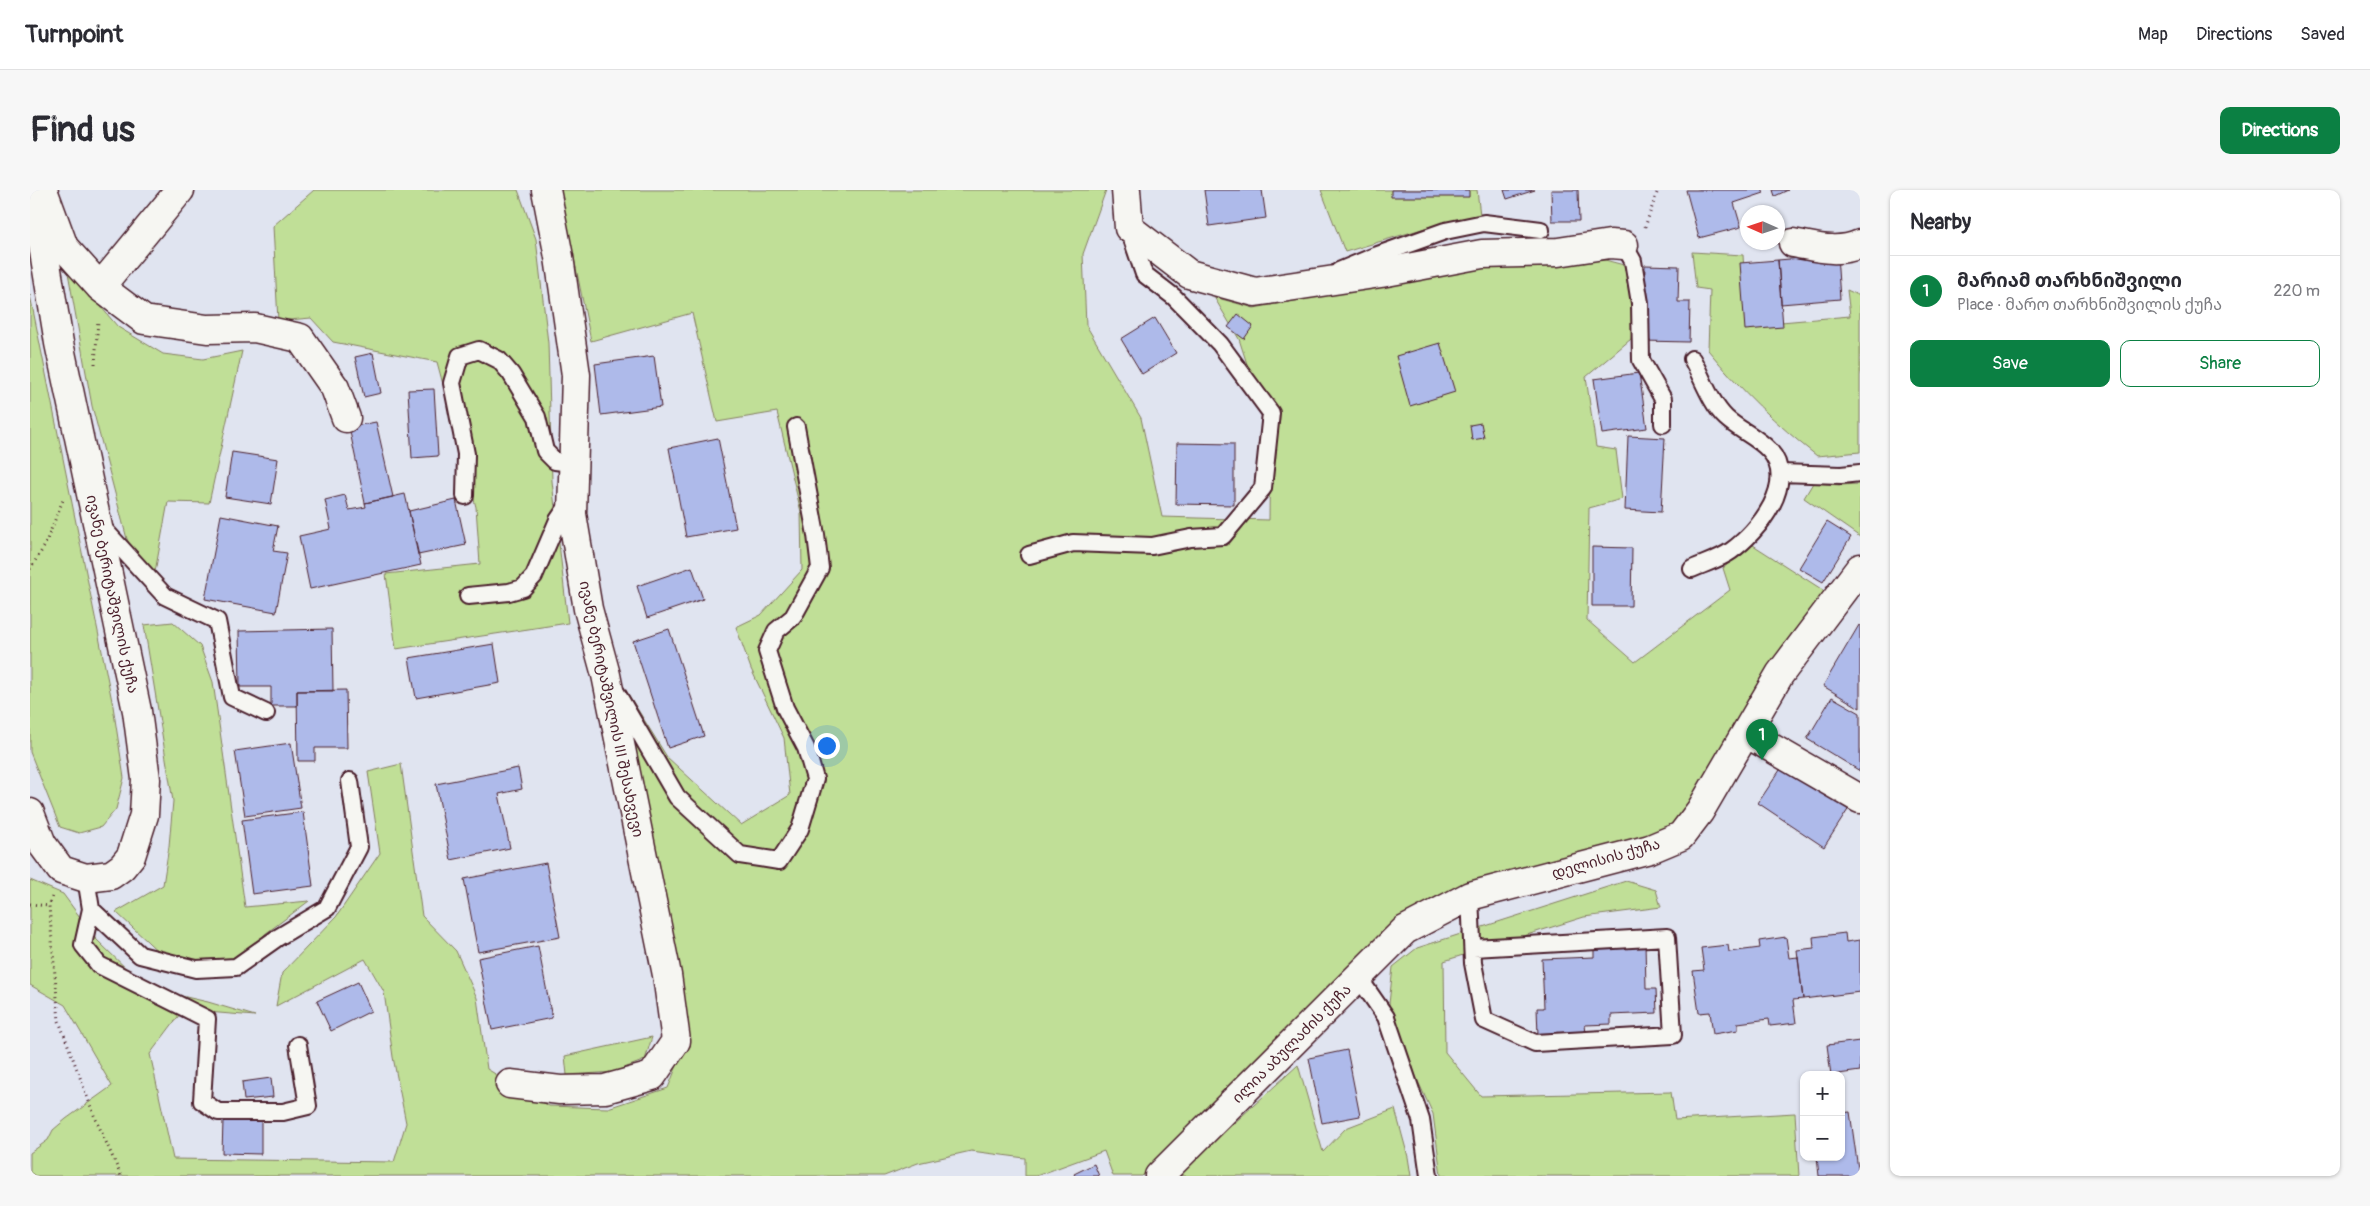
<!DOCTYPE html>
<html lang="en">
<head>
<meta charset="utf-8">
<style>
  :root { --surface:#fff; --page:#f7f7f7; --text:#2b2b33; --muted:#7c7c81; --line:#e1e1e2; --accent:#0b8043 }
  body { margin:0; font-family:Pangolin,"Noto Sans Georgian",sans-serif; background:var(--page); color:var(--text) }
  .controls { position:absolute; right:15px; bottom:15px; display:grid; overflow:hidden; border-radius:10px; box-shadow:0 1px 4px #0004 }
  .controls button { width:45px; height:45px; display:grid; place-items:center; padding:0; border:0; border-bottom:1px solid var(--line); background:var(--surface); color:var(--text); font:25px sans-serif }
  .compass { position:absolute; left:1710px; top:15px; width:45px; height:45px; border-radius:50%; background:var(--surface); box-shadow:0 1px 4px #0004; rotate:273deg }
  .you { position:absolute; left:796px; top:555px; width:18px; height:18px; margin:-12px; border:4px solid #fff; border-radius:50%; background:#1a73e8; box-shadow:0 0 0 8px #1a73e833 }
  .badge { display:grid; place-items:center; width:32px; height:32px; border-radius:50%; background:var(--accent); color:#fff; font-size:16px; font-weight:700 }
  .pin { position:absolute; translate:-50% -41px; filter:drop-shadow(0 1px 2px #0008) }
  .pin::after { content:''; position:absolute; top:26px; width:18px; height:15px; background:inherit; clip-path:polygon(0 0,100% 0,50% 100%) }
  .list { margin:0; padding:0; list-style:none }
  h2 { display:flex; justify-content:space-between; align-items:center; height:65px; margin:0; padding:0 20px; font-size:21px }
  h2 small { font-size:16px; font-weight:400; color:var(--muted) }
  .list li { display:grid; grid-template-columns:32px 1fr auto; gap:15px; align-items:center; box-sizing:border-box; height:70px; padding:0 20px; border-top:1px solid var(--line) }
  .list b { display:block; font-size:19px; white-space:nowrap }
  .list p { margin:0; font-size:16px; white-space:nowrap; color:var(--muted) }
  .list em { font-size:16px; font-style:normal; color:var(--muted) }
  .actions { display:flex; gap:10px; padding:15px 20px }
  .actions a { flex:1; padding:11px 0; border:1px solid var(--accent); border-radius:10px; text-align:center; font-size:18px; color:var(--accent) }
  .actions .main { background:var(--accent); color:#fff }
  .map { position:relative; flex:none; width:1830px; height:986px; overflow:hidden; border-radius:10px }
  header { display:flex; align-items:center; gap:30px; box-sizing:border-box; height:70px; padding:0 25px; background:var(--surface); border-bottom:1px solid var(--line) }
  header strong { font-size:24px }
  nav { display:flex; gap:28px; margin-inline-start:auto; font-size:18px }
  .intro { display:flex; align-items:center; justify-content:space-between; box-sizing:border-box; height:120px; padding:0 30px }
  h1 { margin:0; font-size:35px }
  .button { padding:12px 22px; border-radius:10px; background:var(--accent); color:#fff; font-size:18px; font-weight:700 }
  main { display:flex; gap:30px; padding:0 30px }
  aside { flex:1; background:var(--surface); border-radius:10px; box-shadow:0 1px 4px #0004 }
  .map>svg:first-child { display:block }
  .green { fill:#c0df97; stroke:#857f61 }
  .building { fill:#aebaea; stroke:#4a1f2b }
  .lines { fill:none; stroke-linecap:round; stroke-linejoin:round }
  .lane-casing { stroke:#4a1f2b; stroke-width:20 }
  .street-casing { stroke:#4a1f2b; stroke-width:31 }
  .secondary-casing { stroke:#4a1f2b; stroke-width:31 }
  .path { stroke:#4a1f2b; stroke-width:3; stroke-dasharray:1 4; stroke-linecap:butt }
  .lane { stroke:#f6f6f2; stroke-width:16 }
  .street { stroke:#f6f6f2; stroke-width:28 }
  .secondary { stroke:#f6f6f2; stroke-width:28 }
  .labels { text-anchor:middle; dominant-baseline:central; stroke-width:4; stroke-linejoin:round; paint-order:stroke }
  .street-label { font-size:15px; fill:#4a1f2b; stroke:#f6f6f2 }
</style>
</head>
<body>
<header>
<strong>Turnpoint</strong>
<nav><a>Map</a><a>Directions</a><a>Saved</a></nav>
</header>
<div class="intro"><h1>Find us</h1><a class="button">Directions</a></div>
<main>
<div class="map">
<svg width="1830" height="986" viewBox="0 0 1830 986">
  <rect width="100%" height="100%" fill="#e0e4f0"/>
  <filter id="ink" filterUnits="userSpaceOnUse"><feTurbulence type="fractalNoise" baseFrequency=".02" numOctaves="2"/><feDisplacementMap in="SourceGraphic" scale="10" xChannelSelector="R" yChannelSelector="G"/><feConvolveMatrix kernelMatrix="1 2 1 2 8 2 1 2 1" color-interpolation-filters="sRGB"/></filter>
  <g filter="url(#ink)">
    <path class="green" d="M284,0H488L506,49L518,153L522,291L538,433L366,459L356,384L450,374L446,317L407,172L303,152L281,128L248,131L243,36Z
      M530,0H1076L1053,64L1056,135L1111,228L1132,327L1239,330L1240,246L1209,149L1184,107L1224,118L1280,108L1365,82L1514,67L1575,70L1609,79L1601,149L1556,187L1566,257L1586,260L1592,309L1559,318L1557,430L1605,472L1700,400L1693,378L1723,355L1799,404L1645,638L1407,706L1367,731L1112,986H1083L1074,961L1006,986H995V968L941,961L888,973L854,986H5L0,982V963L18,950L23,940L36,929L82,896L35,815L0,795V690L33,704L66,749L116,798L178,812L225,826L153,820L120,864L143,969L364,972L376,933L363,867L354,802L335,769L246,816L252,783L306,727L350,663L338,582L371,574L392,726L426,761L447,808L457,879L519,916L578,918L638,898L650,868L649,813L592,494L637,567L711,635L760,605L754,548L721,479L706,437L731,425L772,380L771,322L747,222L687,232L662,123L561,151Z
      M1291,0H1447L1450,25L1402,36L1315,62Z
      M1662,62L1713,65L1717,135L1820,126L1817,100L1830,106V262L1787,266C1747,235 1710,199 1678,160L1680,100L1666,98Z
      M37,77L88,137L133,164L173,169L212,161L179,313L138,312L125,382L110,378L97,349L62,216Z
      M0,105L83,516L94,588L86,619L71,637L49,643L30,637L0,562Z
      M1783,293L1810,295L1830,294V347L1774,308Z
      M143,432L170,456L183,492L215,717L279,711L235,744L217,771L183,777L135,768L86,722L133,695L139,656L143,611L114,435Z
      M1596,691L1626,700L1631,717L1554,727L1414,771L1415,862L1451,906L1641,902L1645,930L1765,923L1769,986H1411L1403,924L1371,854L1359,814L1363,777L1387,758Z
      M622,847L615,870L584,882L537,885L535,866Z
      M1268,875L1293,962L1316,938L1365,919L1378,967L1381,986H1146Z"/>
    <path class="building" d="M1174,0H1232L1236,28L1179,36Z
      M1361,0H1439V7H1361Z
      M1474,0H1505L1477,9Z
      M1521,0H1548L1549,31H1522Z
      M1656,0H1733L1734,3L1704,13L1711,37L1669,48Z
      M1743,0H1758L1745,6Z
      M1807,65L1810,109L1751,114L1748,70Z
      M1748,70L1753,137L1715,140L1710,73Z
      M1615,75L1649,76L1648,112H1660L1659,152L1613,151Z
      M1208,124L1223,136L1214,149L1198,137Z
      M1125,128L1146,163L1112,184L1091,149Z
      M1410,153L1425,202L1380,216L1366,166Z
      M343,163L351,203L334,207L325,167Z
      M624,166L631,217L571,225L565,174Z
      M1609,183L1617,238L1572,244L1564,189Z
      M404,199L408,266L382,268L378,200Z
      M346,232L363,307L335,313L319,237Z
      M1451,233L1454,248L1442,250L1440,235Z
      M1598,246L1635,248L1631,322L1595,320Z
      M688,248L706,338L656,347L639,258Z
      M1147,253L1204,254V315L1146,314Z
      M202,262L248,269L241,314L195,307Z
      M375,304L391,375L280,399L269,346L301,339L295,310L315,305L319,320L336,317L335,313Z
      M426,310L436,355L388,365L379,321Z
      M191,325L248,336L243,361L257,363L246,422L175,409Z
      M1797,332L1821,347L1793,392L1769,378Z
      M1562,357L1602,358L1601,416H1562Z
      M662,377L673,409L617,428L607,396Z
      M1829,435L1830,436V518L1793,496Z
      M302,439L303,501H267V516H241V497H210L209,441Z
      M639,439L674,546L638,558L603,451Z
      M464,454L470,493L386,508L379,468Z
      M316,500L317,558H285V571H268L267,501Z
      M1802,507L1830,523V581L1777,549Z
      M261,553L271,618L215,626L205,561Z
      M1756,571L1821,615L1794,657L1728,613Z
      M488,578L492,599L469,604L480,658L421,670L406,594Z
      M273,622L283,696L222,704L212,630Z
      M516,673L530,747L448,762L434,689Z
      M1815,743L1816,752L1830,750V802L1773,809L1767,760L1784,758L1783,747Z
      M1756,747L1759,768L1768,767L1773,809L1763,810L1766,833L1740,836L1739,829L1708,833V840L1683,844L1680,822L1669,823L1663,781L1674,780L1671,758L1698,755L1699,762L1730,758L1729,751Z
      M1615,753L1616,799H1626L1627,823L1581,825V834L1555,835L1556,843L1508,845L1507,818H1514L1512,769L1564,767V755Z
      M508,756L522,828L462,840L448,768Z
      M328,792L341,821L301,841L287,811Z
      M1830,851V881L1801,885L1797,855Z
      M1317,860L1330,926L1292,933L1279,868Z
      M241,888L243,907L214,910L212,892Z
      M1820,922L1829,986H1789L1787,967H1811V923Z
      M193,931H231V964L192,963Z
      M1064,974L1069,986H1045L1044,984Z"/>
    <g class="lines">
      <g class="lane-casing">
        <path id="lane" d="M1594,55L1603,71L1610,113L1611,170L1633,209V234
          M1309,81L1345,66L1415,41L1454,33L1511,40
          M1662,169C1672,187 1681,214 1696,228C1709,240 1727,247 1739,260C1769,292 1728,342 1701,361C1690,369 1675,373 1662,379
          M1750,283L1811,285L1830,283
          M435,306L436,264L422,193L430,166L449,160L469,170L481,184L507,227L515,261L525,271L533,272L544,258
          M71,336L135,406L187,431L202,507L236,523
          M999,365L1043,353L1122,356L1161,348L1193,346L1233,298L1241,223L1190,154L1144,107L1114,84L1099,40
          M438,406L479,402L493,398L504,386L528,330L541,311
          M586,502L647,607L710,665L749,671L770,639L785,589L776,558L755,518L737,461L746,441L763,427L790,378L786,345L766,237
          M56,688L61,719L110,765L166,779L206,777L247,748L297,718L329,657L320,591
          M1440,706L1443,773L1454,830L1505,853L1643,845L1637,747L1443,758
          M61,719L53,755L69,775L177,829L172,911L188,922H253L278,916L268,855
          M1329,788L1356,827L1391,930L1399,986"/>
      </g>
      <g class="street-casing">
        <path id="street" d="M13,0L34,57L70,97L114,130L177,139L225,138L270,148L305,198L316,228
          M1096,0L1099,38L1159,84L1225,102L1351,83L1452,64L1528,62L1580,54L1594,55
          M1763,53C1786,57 1807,64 1830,54
          M70,97L150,0
          M1716,543L1830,609
          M480,894L530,900L575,899L622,886L646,851L637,785L576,485L558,419L542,324L546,185L529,67L516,0
          M1129,986L1375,740L1440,706L1620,659L1651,646L1670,621L1750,484L1830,378"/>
      </g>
      <g class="secondary-casing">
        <path id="secondary" d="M0,623L12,654L31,680L56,688L81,685L92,677L101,666L114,625L116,589L107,521L29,153L4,0"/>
      </g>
      <path class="path" d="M1615,37L1628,0
        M65,174L68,130
        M0,379L14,357L33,310
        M22,707L19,716L29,831L64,925L91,986
        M0,714L19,716"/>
      <use href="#lane" class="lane"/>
      <use href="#street" class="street"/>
      <use href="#secondary" class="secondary"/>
    </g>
  </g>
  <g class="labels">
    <g class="street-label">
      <text transform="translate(82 404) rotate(78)">ივანე ბერიტაშვილის ქუჩა</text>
      <text transform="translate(581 519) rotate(78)">ივანე ბერიტაშვილის III შესახვევი</text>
      <text transform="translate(1576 669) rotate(-16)">დელისის ქუჩა</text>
      <text transform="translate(1262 854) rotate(-45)">ილია აბულაძის ქუჩა</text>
    </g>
  </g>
</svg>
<div class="controls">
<button>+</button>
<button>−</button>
</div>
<svg class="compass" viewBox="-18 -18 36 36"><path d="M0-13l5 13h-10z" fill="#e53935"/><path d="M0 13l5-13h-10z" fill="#7c7c81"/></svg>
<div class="you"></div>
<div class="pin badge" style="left:1732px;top:570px">1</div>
</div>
<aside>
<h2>Nearby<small></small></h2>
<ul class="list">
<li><span class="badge">1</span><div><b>მარიამ თარხნიშვილი</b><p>Place · მარო თარხნიშვილის ქუჩა</p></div><em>220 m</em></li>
</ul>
<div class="actions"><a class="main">Save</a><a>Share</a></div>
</aside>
</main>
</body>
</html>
